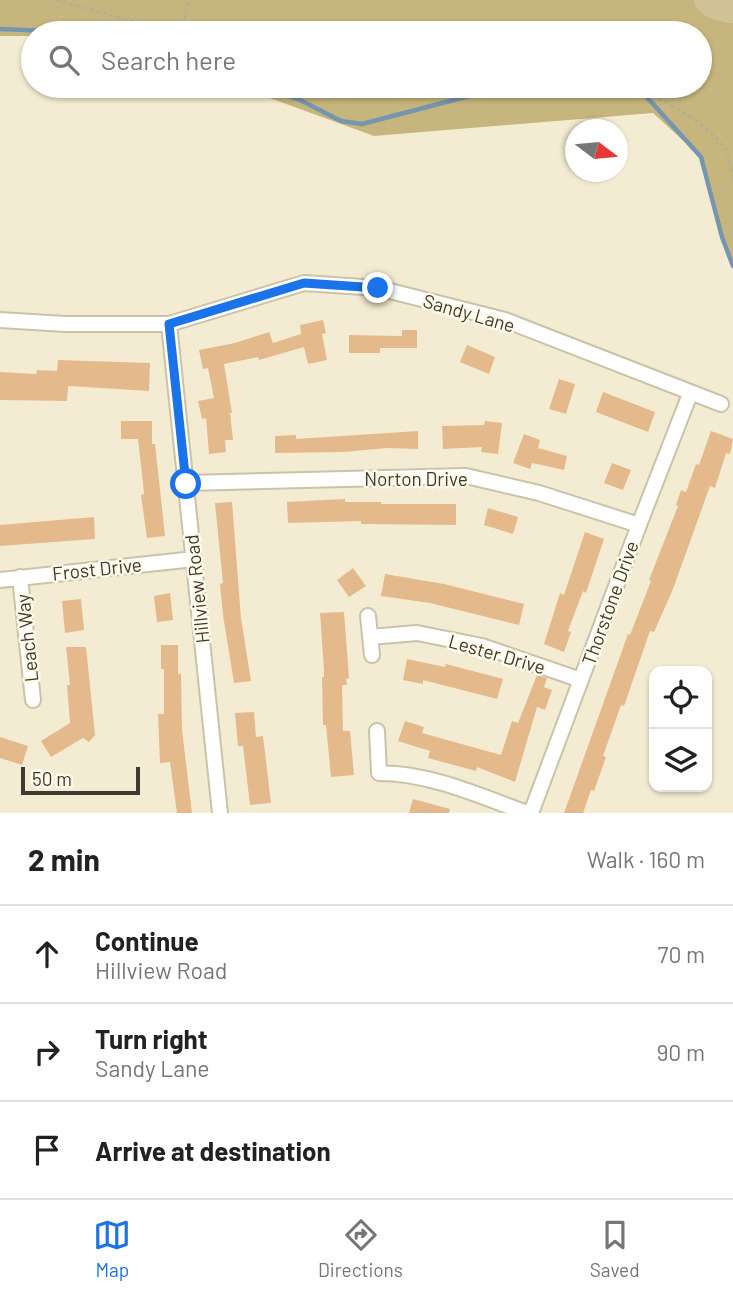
<!DOCTYPE html>
<html lang="en">
<head>
<meta charset="utf-8">
<style>
  :root { --surface:#fff; --page:#f6f6f6; --text:#222; --muted:#767676; --line:#e0e0e0; --accent:#1a73e8 }
  body { margin:0; font-family:Barlow,sans-serif; background:var(--page); color:var(--text) }
  .controls { position:absolute; right:21px; bottom:21px; display:grid; overflow:hidden; border-radius:14px; box-shadow:0 2px 5px #0004 }
  .controls button { width:63px; height:63px; display:grid; place-items:center; padding:0; border:0; border-bottom:2px solid var(--line); background:var(--surface); color:var(--text); font:35px sans-serif }
  .compass { position:absolute; left:565px; top:119px; width:63px; height:63px; border-radius:50%; background:var(--surface); box-shadow:0 2px 5px #0004; rotate:106deg }
  .scale { position:absolute; left:21px; bottom:18px; width:119px; box-sizing:border-box; padding-left:7px; border:4px solid #3d3a30; border-top:0; font-size:19px; line-height:24px; white-space:nowrap; color:#3d3a30; -webkit-text-stroke:5px #fefae9; paint-order:stroke }
  .stop { position:absolute; width:21px; height:21px; margin:-16px; border:5px solid #1a73e8; border-radius:50%; background:#fff }
  .stop.end { background:#1a73e8; border-color:#fff; box-shadow:0 2px 7px #0008 }
  .list { margin:0; padding:0; list-style:none }
  h2 { display:flex; justify-content:space-between; align-items:center; height:91px; margin:0; padding:0 28px; font-size:30px }
  h2 small { font-size:23px; font-weight:400; color:var(--muted) }
  .list li { display:grid; grid-template-columns:46px 1fr auto; gap:21px; align-items:center; box-sizing:border-box; height:98px; padding:0 28px; border-top:2px solid var(--line) }
  .list b { display:block; font-size:26px; white-space:nowrap }
  .list p { margin:0; font-size:23px; white-space:nowrap; color:var(--muted) }
  .list em { font-size:23px; font-style:normal; color:var(--muted) }
  .icon { flex:none; width:38px; height:38px; fill:none; stroke:currentColor; stroke-width:2; stroke-linecap:round; stroke-linejoin:round }
  .map { position:relative; flex:none; width:733px; height:813px; overflow:hidden }
  .search { position:absolute; background:var(--surface); box-shadow:0 2px 5px #0004; left:21px; right:21px; top:21px; height:77px; display:flex; align-items:center; gap:18px; box-sizing:border-box; padding:0 24px; border-radius:38px; color:var(--muted); font-size:26px }
  .sheet { height:385px; background:var(--surface) }
  nav { display:flex; justify-content:space-around; align-items:center; box-sizing:border-box; height:98px; border-top:2px solid var(--line); background:var(--surface); font-size:19px; color:var(--muted) }
  nav a { display:grid; justify-items:center; gap:4px }
  nav .on { color:var(--accent) }
  .map>svg:first-child { display:block }
  .green { fill:#cfc396 }
  .forest { fill:#c6b67d }
  .lines { fill:none; stroke-linecap:round; stroke-linejoin:round }
  .stream { stroke:#7695af; stroke-width:4.5 }
  .building { fill:#e4ba8c }
  .street-casing { stroke:#cac3a9; stroke-width:18 }
  .path { stroke:#b3ad99; stroke-width:2.5; stroke-dasharray:3.5 3.5; stroke-linecap:butt }
  .street { stroke:#fff; stroke-width:14 }
  .route { stroke:#1a73e8; stroke-width:9 }
  .labels { text-anchor:middle; stroke-width:5; stroke-linejoin:round; paint-order:stroke }
  .street-label { font-size:19px; fill:#3d3a30; stroke:#fefae9 }
</style>
</head>
<body>
<div class="map">
<svg width="733" height="813" viewBox="0 0 733 813">
  <rect width="100%" height="100%" fill="#f4ecd2"/>
  <path class="green" d="M694 0H733V23C716 19 700 19 694 0Z"/>
  <path class="forest" d="M0 0H694C700 19 716 19 733 23V266L722 237 701 157 653 113 374 136 237 86H700V33H33V36H0Z"/>
  <g class="lines">
    <path class="stream" d="M0 29 100 33
      M260 86 300 100 341 121 362 124 496 89 537 86 607 88 644 94 701 157 722 237 733 266"/>
  </g>
  <path class="building" d="M323 320 326 333 322 334 327 360 308 364 304 347 259 360 258 357 224 364 232 413H230L233 440H225L226 452 209 454 206 418 202 419 198 401 214 398 208 368 203 369 199 350 235 343 269 332 273 343 301 334 300 325Z
    M402 330H417V348H380V353H349V335L402 336Z
    M467 345 495 357 489 374 460 362Z
    M58 360 150 363 149 391 68 386 67 401 0 400V372L36 374 37 370 57 371Z
    M559 379 575 384 566 414 549 409Z
    M603 392 655 412 648 432 596 412Z
    M121 421H152V444H155L165 536 147 538 141 495 144 494 143 483 138 439H121Z
    M485 421 502 423 498 454 481 452 482 447 443 449 442 426 484 425Z
    M418 431V449L387 448 344 452 275 453V436L296 435V439Z
    M711 431 733 439 730 454 726 453 715 488 710 486 673 589 654 632 650 631 624 706 621 705 603 756 606 757 594 791 591 790 583 813H564L628 634 630 635 651 581 649 580 678 506 676 505 681 490 686 492 696 464 699 465Z
    M524 434 540 440 538 448 567 456 564 470 532 463 530 469 513 463Z
    M612 463 631 470 623 490 604 483Z
    M345 499V502H381V504H456V525L361 524V521L288 523 287 502Z
    M232 502 241 618 251 681 234 683 223 615 220 584 223 583 215 503Z
    M488 508 518 517 513 534 484 525Z
    M94 517 95 539 0 546V525Z
    M585 532 604 539 586 593 583 591 568 631 571 632 564 652 544 644 560 593 564 595Z
    M353 568 366 586 349 597 337 580Z
    M385 574 444 584 524 604 519 625 430 603 381 596Z
    M170 593 173 620 157 622 154 596Z
    M81 599 84 630 65 633 62 601Z
    M344 612 349 678 346 679 347 685H342L343 731H350L354 775 331 777 326 725H323L322 677H324V670L320 613Z
    M161 645H178V674H181L182 730 192 813H177L170 762 160 763 158 714H164V669H161Z
    M66 647H86L95 735 89 742 83 738 51 757 41 741 70 723 67 685H70Z
    M407 659 445 667 446 664 503 679 497 699 423 680V684L403 680Z
    M537 675 547 678 544 687 552 690 545 710 537 707 515 782 477 767 476 771 428 758 430 751 398 741 405 721 424 727 422 733 501 755 512 721 518 723Z
    M254 712 256 737 263 736 271 803 250 805 243 746H238L235 713Z
    M0 737 28 746 22 765 0 758Z
    M413 799 450 809 449 813H409Z"/>
  <g class="lines">
    <defs>
      <path id="street" d="M0 320 65 324H169L304 283 378 288 505 320 721 404
        M169 324 220 813
        M186 483 466 476 539 493 639 525
        M20 577 33 700
        M0 580 194 559
        M368 616 372 655
        M370 637 417 633 482 646 581 680
        M377 731 379 773C430 773 480 796 527 813
        M531 813 639 525 690 394"/>
    </defs>
    <use href="#street" class="street-casing"/>
    <path class="path" d="M56 0 175 33
      M181 33 189 0
      M633 86C661 98 705 122 724 147 730 154 731 169 733 178"/>
    <use href="#street" class="street"/>
  </g>
  <g class="lines">
    <path class="route" d="M186 484 169 324 304 283 378 288"/>
  </g>
  <g class="labels">
    <g class="street-label">
      <text transform="translate(469 313) rotate(16)" y="7">Sandy Lane</text>
      <text x="416" y="486">Norton Drive</text>
      <text transform="translate(97 569) rotate(-6)" y="7">Frost Drive</text>
      <text transform="translate(197 589) rotate(-96)" y="7">Hillview Road</text>
      <text transform="translate(610 603) rotate(-70)" y="7">Thorstone Drive</text>
      <text transform="translate(27 638) rotate(-96)" y="7">Leach Way</text>
      <text transform="translate(497 654) rotate(16)" y="7">Lester Drive</text>
    </g>
  </g>
</svg>
<div class="controls">
<button><svg class="icon" aria-label="locate" viewBox="0 0 24 24"><circle cx="12" cy="12" r="6"/><path d="M12 2v4M12 18v4M2 12h4M18 12h4"/></svg></button>
<button><svg class="icon" aria-label="layers" viewBox="0 0 24 24"><path d="M12 4l9 5-9 5-9-5zM3 14l9 5 9-5"/></svg></button>
</div>
<svg class="compass" viewBox="-18 -18 36 36"><path d="M0-13l5 13h-10z" fill="#e53935"/><path d="M0 13l5-13h-10z" fill="#767676"/></svg>
<div class="scale">50 m</div>
<div class="stop" style="left:186px;top:484px"></div>
<div class="stop end" style="left:378px;top:288px"></div>
<div class="search"><svg class="icon" aria-label="search" viewBox="0 0 24 24"><circle cx="10" cy="10" r="6"/><path d="M15 15l6 6"/></svg>Search here</div>
</div>
<section class="sheet">
<h2>2 min<small>Walk · 160 m</small></h2>
<ul class="list">
<li><svg class="icon" aria-label="ahead" viewBox="0 0 24 24"><path d="M12 20V5M6 11l6-6 6 6"/></svg><div><b>Continue</b><p>Hillview Road</p></div><em>70 m</em></li>
<li><svg class="icon" aria-label="right" viewBox="0 0 24 24"><path d="M7 20v-9h11M14 6l5 5-5 5"/></svg><div><b>Turn right</b><p>Sandy Lane</p></div><em>90 m</em></li>
<li><svg class="icon" aria-label="arrive" viewBox="0 0 24 24"><path d="M6 21V4h12l-3 4 3 4H6"/></svg><div><b>Arrive at destination</b></div></li>
</ul>
</section>
<nav>
<a class="on"><svg class="icon" aria-label="map" viewBox="0 0 24 24"><path d="M3 6l6-2 6 2 6-2v14l-6 2-6-2-6 2zM9 4v14M15 6v14"/></svg>Map</a>
<a><svg class="icon" aria-label="directions" viewBox="0 0 24 24"><path d="M12 3l9 9-9 9-9-9zM9 14v-3h6M13 9l2 2-2 2"/></svg>Directions</a>
<a><svg class="icon" aria-label="saved" viewBox="0 0 24 24"><path d="M7 4h10v16l-5-4-5 4z"/></svg>Saved</a>
</nav>
</body>
</html>
